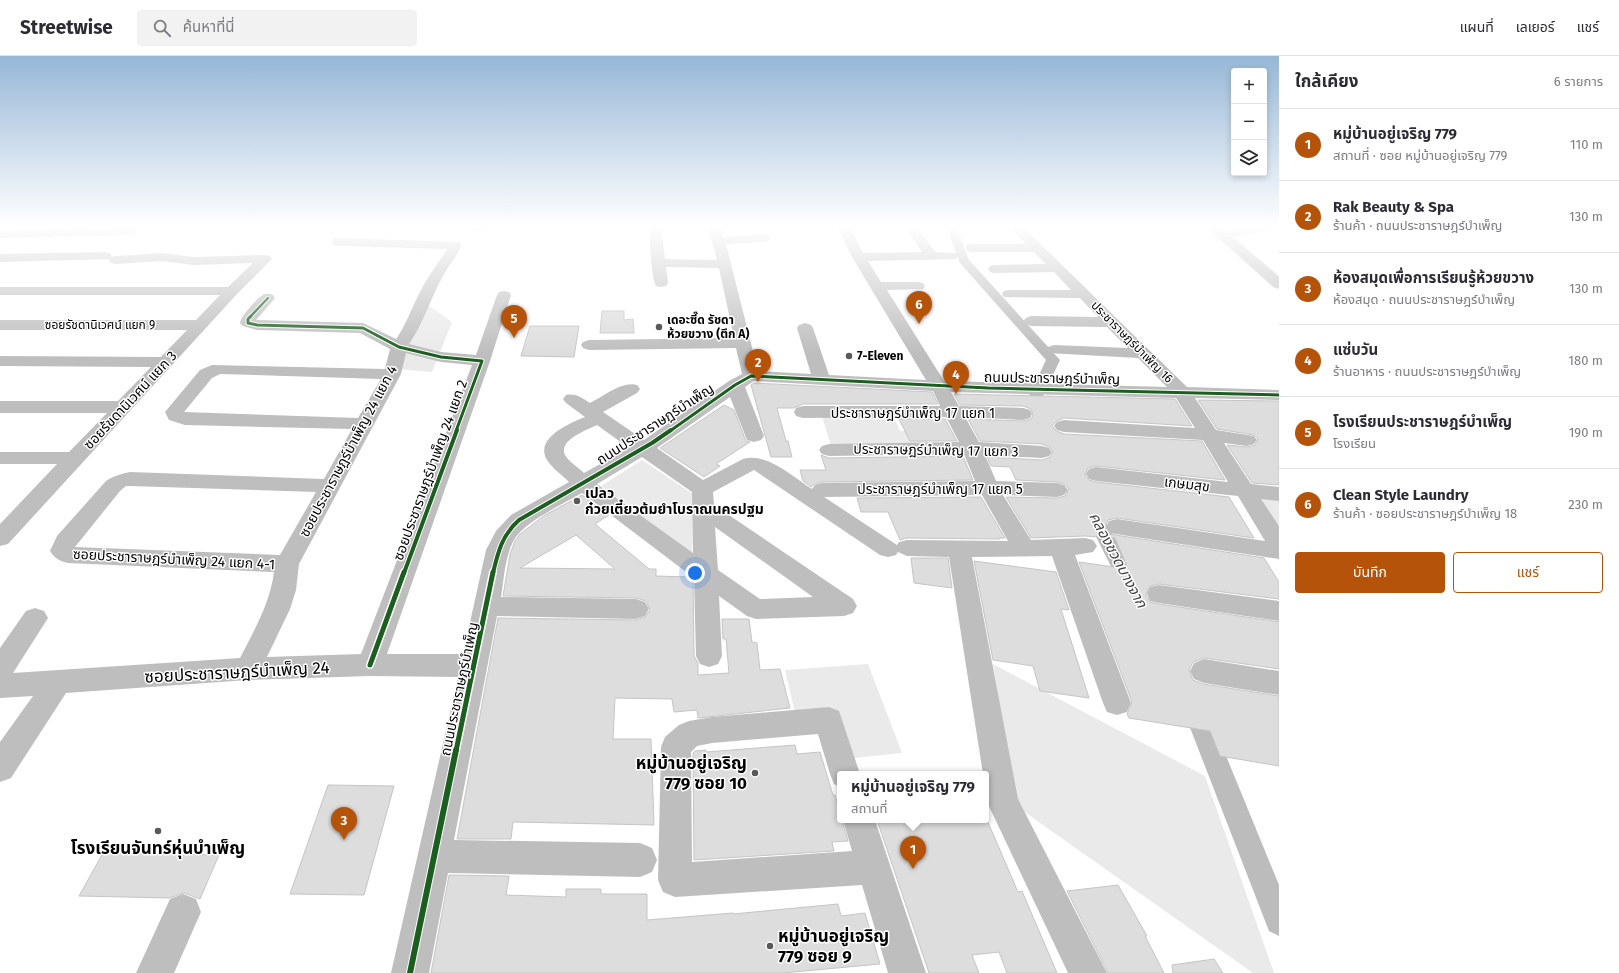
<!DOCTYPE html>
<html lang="th">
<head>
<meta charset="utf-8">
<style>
  :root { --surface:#fff; --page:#f2f2f3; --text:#2b2b33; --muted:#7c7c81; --line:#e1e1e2; --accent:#b45309 }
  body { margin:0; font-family:"Fira Sans","Noto Sans Thai",sans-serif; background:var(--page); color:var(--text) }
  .controls { position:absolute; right:12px; top:12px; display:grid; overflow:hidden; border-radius:4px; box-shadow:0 2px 6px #0003 }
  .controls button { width:36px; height:36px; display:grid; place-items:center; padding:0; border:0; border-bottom:1px solid var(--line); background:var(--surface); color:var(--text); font:20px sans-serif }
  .you { position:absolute; left:695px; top:517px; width:14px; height:14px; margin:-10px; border:3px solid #fff; border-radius:50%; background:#1a73e8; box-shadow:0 0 0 6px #1a73e833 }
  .badge { display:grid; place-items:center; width:26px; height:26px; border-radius:50%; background:var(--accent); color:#fff; font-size:13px; font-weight:700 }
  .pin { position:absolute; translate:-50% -33px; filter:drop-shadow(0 1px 2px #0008) }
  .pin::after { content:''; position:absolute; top:21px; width:14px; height:12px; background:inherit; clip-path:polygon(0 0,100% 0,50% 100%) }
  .popup { position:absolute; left:837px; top:715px; width:152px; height:52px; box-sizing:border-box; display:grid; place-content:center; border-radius:4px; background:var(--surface); filter:drop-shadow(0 1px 3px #0005); font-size:13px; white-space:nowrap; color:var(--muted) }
  .popup b { font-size:15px; color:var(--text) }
  .popup::after { content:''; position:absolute; left:50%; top:100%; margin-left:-8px; border:8px solid transparent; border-top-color:var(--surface) }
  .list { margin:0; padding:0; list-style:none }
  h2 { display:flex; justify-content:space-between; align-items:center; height:52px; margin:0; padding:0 16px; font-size:17px }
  h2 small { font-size:13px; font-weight:400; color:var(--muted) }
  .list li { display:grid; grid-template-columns:26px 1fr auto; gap:12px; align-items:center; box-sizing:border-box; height:72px; padding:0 16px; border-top:1px solid var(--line) }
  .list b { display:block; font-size:15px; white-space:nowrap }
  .list p { margin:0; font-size:13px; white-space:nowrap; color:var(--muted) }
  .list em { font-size:13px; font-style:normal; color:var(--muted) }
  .actions { display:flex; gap:8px; padding:12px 16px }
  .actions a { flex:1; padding:9px 0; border:1px solid var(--accent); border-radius:4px; text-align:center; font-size:14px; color:var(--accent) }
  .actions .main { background:var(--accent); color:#fff }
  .icon { flex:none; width:22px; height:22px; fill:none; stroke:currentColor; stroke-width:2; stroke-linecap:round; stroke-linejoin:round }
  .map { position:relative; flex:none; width:1279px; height:917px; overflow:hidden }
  header { display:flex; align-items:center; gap:24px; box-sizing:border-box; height:56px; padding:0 20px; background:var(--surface); border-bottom:1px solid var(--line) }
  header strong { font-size:19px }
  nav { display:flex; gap:22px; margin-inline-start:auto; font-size:14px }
  .search { width:280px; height:36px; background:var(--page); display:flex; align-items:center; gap:10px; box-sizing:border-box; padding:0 14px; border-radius:4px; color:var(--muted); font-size:15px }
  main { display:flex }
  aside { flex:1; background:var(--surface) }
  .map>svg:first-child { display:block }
  .green { fill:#eaeaea }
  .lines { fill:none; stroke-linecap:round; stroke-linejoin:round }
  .canal { fill:#bcbcbc; fill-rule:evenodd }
  .building { fill:#ddd; stroke:#c5c5c5; fill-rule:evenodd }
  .major-casing { stroke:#dbdbdb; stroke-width:2 }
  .minor { fill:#bebebe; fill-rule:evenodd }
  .major { fill:#bdbdbd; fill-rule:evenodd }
  .cycleway-far4-casing { stroke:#fff; stroke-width:4 }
  .cycleway-far3-casing { stroke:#fff; stroke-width:5 }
  .cycleway-far2-casing { stroke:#fff; stroke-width:6 }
  .cycleway-far1-casing { stroke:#fff; stroke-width:8 }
  .cycleway-casing { stroke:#fff; stroke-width:8 }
  .cycleway-far4 { stroke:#1b5e20; stroke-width:2.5 }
  .cycleway-far3 { stroke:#1b5e20; stroke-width:3 }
  .cycleway-far2 { stroke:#1b5e20; stroke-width:4 }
  .cycleway-far1 { stroke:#1b5e20; stroke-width:5 }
  .cycleway { stroke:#1b5e20; stroke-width:6 }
  .poi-dot { fill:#595959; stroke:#fff; stroke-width:1.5 }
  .labels { text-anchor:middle; stroke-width:3; stroke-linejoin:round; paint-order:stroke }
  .far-poi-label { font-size:12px; font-weight:bold; fill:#000; stroke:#fff; text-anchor:start }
  .far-street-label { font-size:12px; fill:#000; stroke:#fff }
  .street-label { font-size:14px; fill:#000; stroke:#fff }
  .poi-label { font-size:14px; font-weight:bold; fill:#000; stroke:#fff; text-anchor:start }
  .water-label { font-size:15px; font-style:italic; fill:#414141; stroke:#fff }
  .near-street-label { font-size:17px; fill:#000; stroke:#fff }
  .near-poi-label { font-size:17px; font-weight:bold; fill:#000; stroke:#fff; text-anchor:end }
</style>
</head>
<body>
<header>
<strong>Streetwise</strong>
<div class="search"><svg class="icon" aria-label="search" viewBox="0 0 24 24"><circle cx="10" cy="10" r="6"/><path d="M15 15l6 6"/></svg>ค้นหาที่นี่</div>
<nav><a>แผนที่</a><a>เลเยอร์</a><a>แชร์</a></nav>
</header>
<main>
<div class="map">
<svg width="1279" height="917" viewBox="0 0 1279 917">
  <rect width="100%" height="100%" fill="#fff"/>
  <path class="green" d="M481 170H556V173L479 174Z
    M425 247 452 266 432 316 396 313Z
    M893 359 900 375H923L930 390H831L822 360Z
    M642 404 693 438 692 497 601 430Z
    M1251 440 1279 443V480Z
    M868 608 902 697 854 702 795 657 785 614Z
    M993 608 1205 720 1274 917H1253L1016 750Z"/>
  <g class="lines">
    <path class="canal" d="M946 170H956L969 204 1060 304 1041 344 1051 362 1048 365 1043 367 1038 365 1027 344 1046 304 960 207Z
      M1095 455 1101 457 1143 534 1140 539 1133 542 1126 539 1123 534 1086 461 1089 457Z
      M1194 641 1202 644 1206 651 1279 829V880L1269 875 1182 651 1186 644Z"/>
  </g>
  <path class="building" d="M602 255H624V264L633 263 634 277H600Z
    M530 270H579L574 301 521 300Z
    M754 327 932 336 938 348H803L794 352H777L786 385H788L792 401H771L751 329Z
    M954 338 1175 343 1192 370 1064 362 1057 365 1052 370 1057 375 1064 378 1202 385 1225 424 1096 410 1088 412 1085 419 1089 424 1096 426 1229 441 1254 482 1117 462 1108 464 1105 472 1109 478 1264 502 1279 526V543L1159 528 1150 530 1146 539 1150 546 1159 548 1279 566V613L1204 602 1193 606 1189 614 1193 624 1203 628 1279 640V710L1220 700 1210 675 1129 662 1127 658 1132 646 1079 506 1128 513 1115 482 1085 480 1031 482 1006 441 1057 442 1065 440 1069 433 1064 428 1057 426 1016 424 1010 411 991 410 987 401 1042 404 1050 401 1053 395 1049 391 1042 388 980 385 968 363 1023 365 1031 363 1033 359 1031 353 1023 350 960 349Z
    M1198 344 1279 345V429L1252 427 1227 389 1247 391 1255 389 1258 383 1254 379 1217 373Z
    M724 349 734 354 746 385 750 386 716 408 720 410 704 421 660 392Z
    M899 363H945L957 385H910Z
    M821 399 829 402 963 400 973 424 822 426 815 428 811 431 803 425 800 414H826Z
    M582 439 609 459 595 468 649 513H656V520L690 521 693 523 694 600 698 607V619L729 617 726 583H723L722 563H749L752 586 757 587 760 614 780 613 790 652 698 662 697 654 674 656 672 643 615 642 613 683H651L654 769 513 766 511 783H457L498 562 636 564 645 561 650 554 646 545 636 542 503 540 510 498 515 485 520 478 545 459ZM576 479 615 513 520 512Z
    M981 441 1005 482H1000V483L907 482 900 484 888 456H861L857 442Z
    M911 502H948L952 532 914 527Z
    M974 505 1056 516 1069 554 1061 553 1089 642 1040 635 1033 610 993 604Z
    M795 689 797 698 820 696 833 739H835L840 757V764H842L848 785 832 786 834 795 694 804 693 697 695 695 706 694V696Z
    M328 729 394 730 364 839 290 838Z
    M877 764H987L1018 836 1022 835 1057 917H1007L999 896 972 899 979 917H929Z
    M103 797 219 799 200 843 184 837 169 842 79 840Z
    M449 819 509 820 506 839 566 841V833H601V838H647V864L733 857V858L838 848 841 860 865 857 880 908 783 917H431Z
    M1118 829 1147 880H1145L1164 917H1108L1067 835Z
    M1214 903 1223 917H1173L1172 909Z"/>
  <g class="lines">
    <defs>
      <path id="major" d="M1206 170H1219L1279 221V232L1274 231Z"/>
    </defs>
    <use href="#major" class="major-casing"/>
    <path class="minor" d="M471 170H483L480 175H472L470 172Z
      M649 170H661L665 203 717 204 708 170H720L723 181 764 178 768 179 770 182 768 185 764 186 726 188 758 315 811 318 797 272 799 269 805 267 811 269 813 272 829 319 926 324 852 201 837 170H849L863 197 922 196 907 174 909 171H917L935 196 956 197 958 200 956 203 868 205 881 226H918L923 227 925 230 923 233 887 234 944 325 1167 331 1138 302 1048 297 1046 294 1048 291 1054 289 1128 292 1107 271 1031 270 1026 268 1023 265 1026 262 1031 260 1098 261 1080 242 1004 241 1002 238 1004 235 1009 234H1071L1054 216 995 217 990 216 988 213 990 210 995 209 1046 208 1034 196H972L967 195 966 192 967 189 972 188H1026L1009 170H1022L1187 331 1279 334V344L1195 342 1216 374 1254 380 1257 384 1254 388 1247 390 1224 387 1251 428 1279 431V445L1261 443 1279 470V503L1109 477 1106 471 1109 465 1117 463 1265 485 1238 440 1096 425 1089 423 1086 418 1089 413 1096 411 1228 426 1203 384 1064 376 1057 374 1054 370 1057 366 1064 364 1195 372 1176 342 951 336 959 350 1023 352 1030 354 1032 358 1030 362 1023 364 965 361 979 386 1042 390 1049 392 1052 396 1049 400 1042 402 985 399 996 425 1057 427 1064 429 1068 434 1064 439 1057 441 1003 439 1031 484 1085 482 1093 484 1097 490 1093 496 1075 499 1131 647 1127 656 1117 659 1107 656 1103 647 1052 500 972 501 1018 743 1107 917H1068L987 746 986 718H983L949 501 907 500 898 496 896 499 888 501 880 499 754 414 713 436 714 449 853 543 857 550 853 557 844 560 756 563 747 560 719 540 722 600 718 608 709 611 700 608 696 600 694 522 582 437C563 448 524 466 514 484 505 500 504 523 501 541L636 543 645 546 649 553 645 560 636 563 497 560 454 784 640 787 652 792 657 804 652 816 640 821 448 817 429 917H391L458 621 370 620 248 624 66 637 11 722 0 726V686L33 640 0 642V592L26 555 35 552 44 555 48 562 13 617 240 602C254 574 270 548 274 516L68 507C60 505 55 503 50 495L57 480 106 425C113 420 121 418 130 416L324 423 352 373 185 369 169 364 165 356 200 314 212 309 385 313 390 293 360 277 257 274 243 270 240 267C240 261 257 242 263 239 266 237 270 238 273 239L275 242 256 264 363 267 396 283C406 269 411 253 419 238 427 222 437 208 448 193L338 190 333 189 332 186 333 183 338 182 460 186 461 189C459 198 452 205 447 213 432 237 425 265 409 288L441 296 476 299 497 239 499 236 504 235 509 236 511 239 490 305 387 598H463L486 494 496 475 511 459 569 426C562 419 552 412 547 404 534 382 570 367 585 361L566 347 563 343 566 339C576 337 582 342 590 347 604 340 622 325 637 329L640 333 637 337 603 356 644 384 729 325 742 318 736 292 589 294 583 292 581 289 583 286 589 284 734 282 719 212 666 211 668 227 666 230 661 231 656 230C651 222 650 182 649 170ZM406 297 441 306 472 309 361 598 267 601 290 553 296 534 299 508 401 318ZM220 318 381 323 358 362 184 356 212 322ZM754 325 933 335 940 350H803L796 352 794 356 796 360 803 362 946 361 959 386 829 388 822 390 819 394 822 398 829 400 964 398 975 425 822 427 815 429 812 433C793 421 767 396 743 403L703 424 657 392 730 341 747 384 754 386 761 384 764 380 745 331ZM597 369 629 392 584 417C579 412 569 406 565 399 558 384 587 374 597 369ZM642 401 692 436 693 497 597 428ZM126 430H130L316 436 280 499 75 491 120 435ZM982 439 1008 485 907 484 899 486 897 489 824 441ZM715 471 813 541 760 543 718 514Z
      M1253 170H1276L1274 173 1270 174 1223 183 1219 182 1217 179 1219 176Z
      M131 172 135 173 137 176 135 179 0 182V174Z
      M105 196 110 197 112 200 110 203 0 206V198Z
      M162 197 193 201 265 199 270 200 272 203 237 238 8 488 0 490V468L57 408H0V396H69L107 357H0V345H118L151 311 0 310V300L161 301 187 274H0V264H196L220 239H0V231H228L253 207 193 209 162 205 116 208 111 207 109 204 111 201 116 200Z
      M1159 529 1279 545V565L1159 547 1150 545 1147 538 1150 531Z
      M1204 603 1279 615V639L1204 627 1194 623 1190 615 1194 607Z
      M829 651 839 655 860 718H840V731L834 728 830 718 818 678 712 687 697 690 691 696 692 806 852 795 843 764H875L926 917H888L862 829 675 841 663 836 658 824 661 691 665 681 679 669 689 665 712 661Z
      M183 838 196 843 201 856 174 917H136L170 843Z"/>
    <use href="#major" class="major"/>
    <defs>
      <path id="cycleway-far4" d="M250 261 268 242"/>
      <path id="cycleway-far3" d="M251 260 248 263V267L257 269 363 272 399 291 441 301 482 305 456 375
        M670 375 735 329 751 320 988 332 1279 339"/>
      <path id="cycleway-far2" d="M404 517 457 374
        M493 517C498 496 502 479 519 464L652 387 671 374"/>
      <path id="cycleway-far1" d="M370 609 404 516
        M456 695 493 516"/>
      <path id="cycleway" d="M410 917 456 694"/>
    </defs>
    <use href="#cycleway-far4" class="cycleway-far4-casing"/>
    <use href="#cycleway-far3" class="cycleway-far3-casing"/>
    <use href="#cycleway-far2" class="cycleway-far2-casing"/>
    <use href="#cycleway-far1" class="cycleway-far1-casing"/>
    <use href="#cycleway" class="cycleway-casing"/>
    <use href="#cycleway-far4" class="cycleway-far4"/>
    <use href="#cycleway-far3" class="cycleway-far3"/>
    <use href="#cycleway-far2" class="cycleway-far2"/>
    <use href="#cycleway-far1" class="cycleway-far1"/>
    <use href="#cycleway" class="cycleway"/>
  </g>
  <linearGradient id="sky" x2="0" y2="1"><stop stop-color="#96b7d6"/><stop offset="0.57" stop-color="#fff"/><stop offset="1" stop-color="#fff" stop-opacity="0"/></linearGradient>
  <rect width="1279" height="298" fill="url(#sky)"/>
  <g class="poi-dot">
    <circle cx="659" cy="271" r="4"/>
    <circle cx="849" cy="300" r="4"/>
    <circle cx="577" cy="445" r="4"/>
    <circle cx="755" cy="717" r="4"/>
    <circle cx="158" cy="775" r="4"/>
    <circle cx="770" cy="890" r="4"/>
  </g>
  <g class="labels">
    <g class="far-poi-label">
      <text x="667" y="268">เดอะซี๊ด รัชดา<tspan x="667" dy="14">ห้วยขวาง (ตึก A)</tspan></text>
      <text x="857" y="304">7-Eleven</text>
    </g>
    <g class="far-street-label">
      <text x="100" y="273">ซอยรัชดานิเวศน์ แยก 9</text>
      <text transform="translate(1132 286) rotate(45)" y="4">ประชาราษฎร์บำเพ็ญ 16</text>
    </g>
    <g class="street-label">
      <text transform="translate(1052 322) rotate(1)" y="5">ถนนประชาราษฎร์บำเพ็ญ</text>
      <text transform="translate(130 344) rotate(-47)" y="5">ซอยร้ขดานิเวศน์ แยก 3</text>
      <text x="913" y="362">ประชาราษฎร์บำเพ็ญ 17 แยก 1</text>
      <text transform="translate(655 368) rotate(-33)" y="5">ถนนประชาราษฎร์บำเพ็ญ</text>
      <text transform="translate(936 394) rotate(1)" y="5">ประชาราษฎร์บำเพ็ญ 17 แยก 3</text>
      <text transform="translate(348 395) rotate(-62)" y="5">ซอยประชาราษฎร์บำเพ็ญ 24 แยก 4</text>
      <text transform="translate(430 414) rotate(-70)" y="5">ซอยประชาราษฎร์บำเพ็ญ 24 แยก 2</text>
      <text transform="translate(1187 428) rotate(7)" y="5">เกษมสุข</text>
      <text x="940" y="438">ประชาราษฎร์บำเพ็ญ 17 แยก 5</text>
      <text transform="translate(174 503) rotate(3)" y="5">ซอยประชาราษฎร์บำเพ็ญ 24 แยก 4-1</text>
      <text transform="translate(459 633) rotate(-78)" y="5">ถนนประชาราษฎร์บำเพ็ญ</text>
    </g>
    <g class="poi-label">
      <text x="585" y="442">เปลว<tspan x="585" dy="16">ก๋วยเตี๋ยวต้มยำโบราณนครปฐม</tspan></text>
    </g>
    <g class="water-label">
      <text transform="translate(1118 504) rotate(62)" y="5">คลองชวดบางจาก</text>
    </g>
    <g class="near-street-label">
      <text transform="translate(237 616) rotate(-3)" y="6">ซอยประชาราษฎร์บำเพ็ญ 24</text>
    </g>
    <g class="near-poi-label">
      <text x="747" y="713">หมู่บ้านอยู่เจริญ<tspan x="747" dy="20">779 ซอย 10</tspan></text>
      <text x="158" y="798" text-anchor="middle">โรงเรียนจันทร์หุ่นบำเพ็ญ</text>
      <text x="778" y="886" text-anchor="start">หมู่บ้านอยู่เจริญ<tspan x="778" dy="20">779 ซอย 9</tspan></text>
    </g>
  </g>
</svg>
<div class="controls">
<button>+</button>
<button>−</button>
<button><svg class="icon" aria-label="layers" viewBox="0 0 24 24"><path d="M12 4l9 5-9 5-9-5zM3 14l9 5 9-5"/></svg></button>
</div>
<div class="you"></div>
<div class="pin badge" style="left:913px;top:813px">1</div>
<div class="popup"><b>หมู่บ้านอยู่เจริญ 779</b>สถานที่</div>
<div class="pin badge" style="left:758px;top:326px">2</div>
<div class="pin badge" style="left:344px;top:784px">3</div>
<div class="pin badge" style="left:956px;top:338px">4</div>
<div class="pin badge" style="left:514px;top:282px">5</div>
<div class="pin badge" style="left:919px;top:268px">6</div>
</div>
<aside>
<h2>ใกล้เคียง<small>6 รายการ</small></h2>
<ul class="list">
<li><span class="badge">1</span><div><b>หมู่บ้านอยู่เจริญ 779</b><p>สถานที่ · ซอย หมู่บ้านอยู่เจริญ 779</p></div><em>110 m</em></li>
<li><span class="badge">2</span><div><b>Rak Beauty &amp; Spa</b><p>ร้านค้า · ถนนประชาราษฎร์บำเพ็ญ</p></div><em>130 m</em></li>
<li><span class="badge">3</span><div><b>ห้องสมุดเพื่อการเรียนรู้ห้วยขวาง</b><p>ห้องสมุด · ถนนประชาราษฎร์บำเพ็ญ</p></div><em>130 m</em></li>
<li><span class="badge">4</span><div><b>แซ่บวัน</b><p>ร้านอาหาร · ถนนประชาราษฎร์บำเพ็ญ</p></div><em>180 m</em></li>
<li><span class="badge">5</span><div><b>โรงเรียนประชาราษฎร์บำเพ็ญ</b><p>โรงเรียน</p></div><em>190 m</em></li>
<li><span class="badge">6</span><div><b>Clean Style Laundry</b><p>ร้านค้า · ซอยประชาราษฎร์บำเพ็ญ 18</p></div><em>230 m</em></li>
</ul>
<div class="actions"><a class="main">บันทึก</a><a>แชร์</a></div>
</aside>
</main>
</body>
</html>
